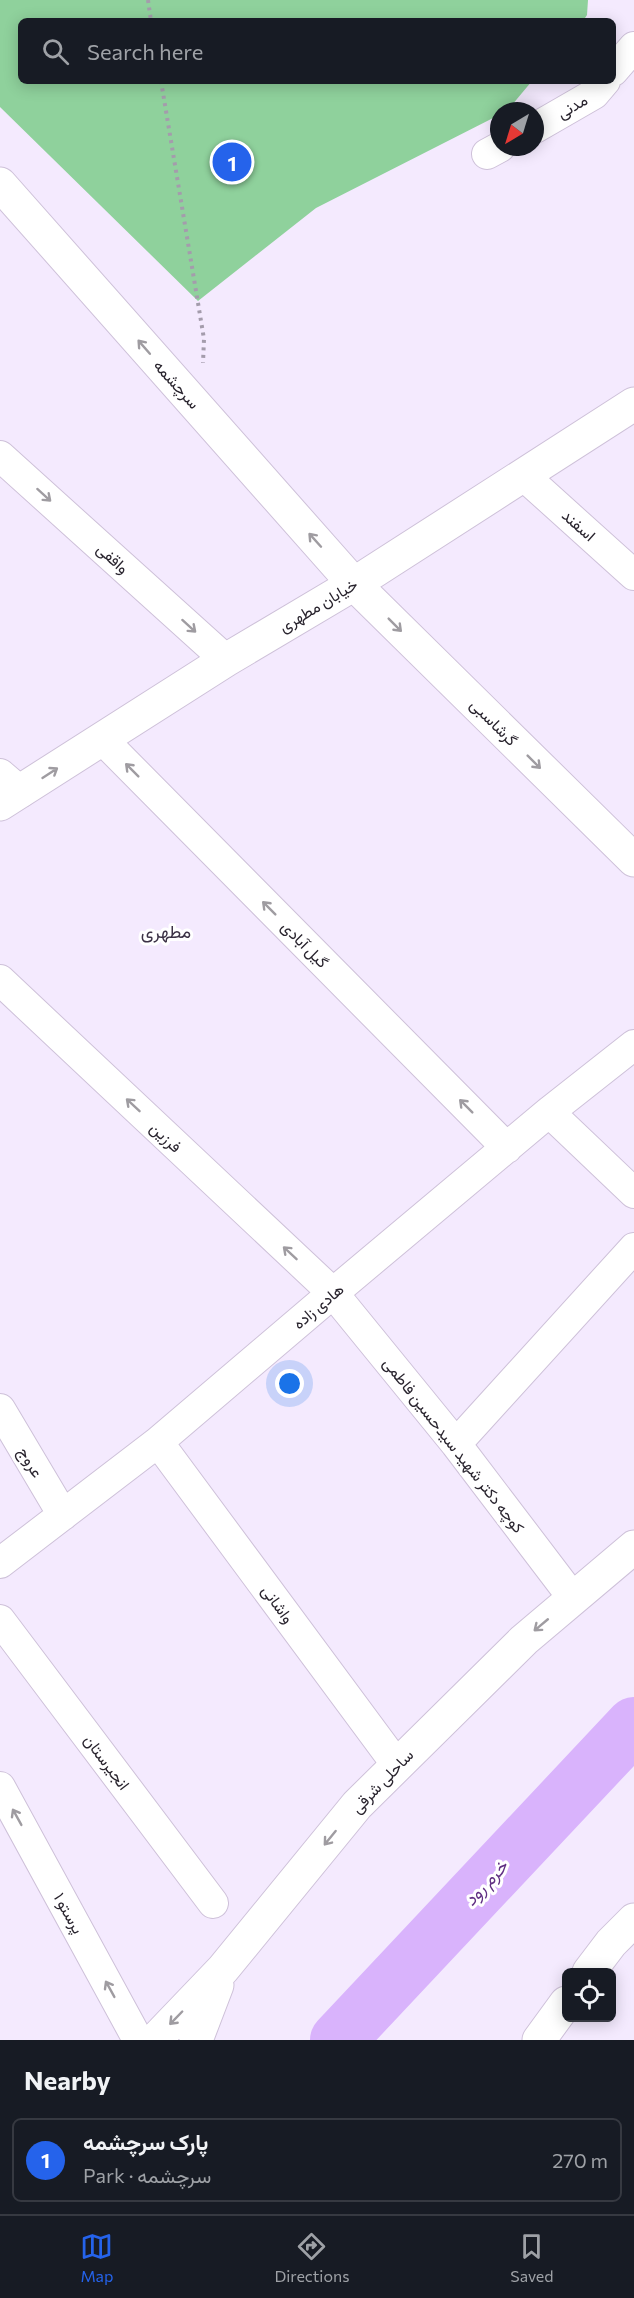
<!DOCTYPE html>
<html lang="en">
<head>
<meta charset="utf-8">
<style>
  :root { --surface:#171b24; --page:#242831; --text:#f1f3f6; --muted:#9ea1a6; --line:#363941; --accent:#2563eb }
  body { margin:0; font-family:Commissioner,Vazirmatn,sans-serif; background:var(--page); color:var(--text) }
  .controls { position:absolute; right:18px; bottom:18px; display:grid; overflow:hidden; border-radius:9px; box-shadow:0 3px 15px #0003 }
  .controls button { width:54px; height:54px; display:grid; place-items:center; padding:0; border:0; border-bottom:2px solid var(--line); background:var(--surface); color:var(--text); font:30px sans-serif }
  .compass { position:absolute; left:490px; top:102px; width:54px; height:54px; border-radius:50%; background:var(--surface); box-shadow:0 3px 15px #0003; rotate:218deg }
  .you { position:absolute; left:290px; top:1384px; width:21px; height:21px; margin:-15px; border:4px solid #fff; border-radius:50%; background:#1a73e8; box-shadow:0 0 0 9px #1a73e833 }
  .badge { display:grid; place-items:center; width:39px; height:39px; border-radius:50%; background:var(--accent); color:#fff; font-size:20px; font-weight:700 }
  .pin { position:absolute; translate:-50% -50%; border:3px solid #fff; box-shadow:0 2px 6px #0006 }
  .list { margin:0; padding:0; list-style:none }
  h2 { display:flex; justify-content:space-between; align-items:center; height:78px; margin:0; padding:0 24px; font-size:26px }
  h2 small { font-size:20px; font-weight:400; color:var(--muted) }
  .list li { display:grid; grid-template-columns:39px 1fr auto; gap:18px; align-items:center; box-sizing:border-box; height:84px; margin:0 12px 12px; padding:0 12px; border:2px solid var(--line); border-radius:9px }
  .list b { display:block; font-size:22px; white-space:nowrap }
  .list p { margin:0; font-size:20px; white-space:nowrap; color:var(--muted) }
  .list em { font-size:20px; font-style:normal; color:var(--muted) }
  .icon { flex:none; width:33px; height:33px; fill:none; stroke:currentColor; stroke-width:2; stroke-linecap:round; stroke-linejoin:round }
  .map { position:relative; flex:none; width:634px; height:2040px; overflow:hidden }
  .search { position:absolute; background:var(--surface); box-shadow:0 3px 15px #0003; left:18px; right:18px; top:18px; height:66px; display:flex; align-items:center; gap:15px; box-sizing:border-box; padding:0 21px; border-radius:9px; color:var(--muted); font-size:22px }
  .sheet { height:174px; background:var(--surface) }
  nav { display:flex; justify-content:space-around; align-items:center; box-sizing:border-box; height:84px; border-top:2px solid var(--line); background:var(--surface); font-size:16px; color:var(--muted) }
  nav a { display:grid; justify-items:center; gap:3px }
  nav .on { color:var(--accent) }
  .map>svg:first-child { display:block }
  .green { fill:#8fd19c }
  .lines { fill:none; stroke-linecap:round; stroke-linejoin:round }
  .river { stroke:#d9b3fc; stroke-width:56 }
  .street-casing { stroke:#cec1d9; stroke-width:32 }
  .secondary-casing { stroke:#cec1d9; stroke-width:35 }
  .path { stroke:#a49cac; stroke-width:4; stroke-dasharray:3 4.5; stroke-linecap:butt }
  .street { stroke:#fff; stroke-width:30 }
  .secondary { stroke:#fff; stroke-width:33 }
  .oneway { stroke:#9f9ca1 }
  .labels { text-anchor:middle; stroke-width:6; stroke-linejoin:round; paint-order:stroke }
  .street-label { font-size:16px; fill:#29242e; stroke:#fff }
  .neighbourhood-label { font-size:18px; fill:#3b3145; stroke:#fff }
  .water-label { font-size:18px; font-style:italic; fill:#602f83; stroke:#fff }
</style>
</head>
<body>
<div class="map">
<svg width="634" height="2040" viewBox="0 0 634 2040">
  <rect width="100%" height="100%" fill="#f4eafe"/>
  <path class="green" d="M0 0H588L587 15 583 21H21V81H532L507 111H499V115L316 208 198 301 0 107Z"/>
  <g class="lines">
    <path class="river" d="M338 2040 634 1725"/>
    <defs>
      <path id="street" d="M613 71 634 47
        M535 128 594 94 605 81
        M487 154 500 147
        M0 456 226 660
        M523 475 634 575
        M102 739 507 1148
        M0 774 21 792
        M0 980 333 1293 456 1444 573 1598
        M549 1112 634 1193
        M0 1409 63 1515
        M158 1442 397 1765
        M456 1444 634 1248
        M0 1563 158 1442 333 1293 549 1112 634 1045
        M0 1620 213 1903
        M0 1787 138 2040"/>
      <path id="secondary" d="M0 184 354 584 634 860
        M0 804 226 660 354 584 634 404
        M589 1972 611 1943 634 1920
        M155 2040 223 1969 357 1805 524 1640 634 1547
        M196 2040 217 1985
        M539 2040 566 2003"/>
    </defs>
    <use href="#street" class="street-casing"/>
    <use href="#secondary" class="secondary-casing"/>
    <path class="path" d="M148 0 151 21
      M161 81 204 339 203 363"/>
    <use href="#street" class="street"/>
    <use href="#secondary" class="secondary"/>
  </g>
  <defs><path id="oneway-shaft" d="M-6 0H5M1.5-3L5.5 0L1.5 3" fill="none" stroke-width="1.6" stroke-linecap="round" stroke-linejoin="round" transform="scale(1.5)"/></defs>
  <g class="oneway">
    <use href="#oneway-shaft" transform="translate(144 347) rotate(-131)"/>
    <use href="#oneway-shaft" transform="translate(44 495) rotate(42)"/>
    <use href="#oneway-shaft" transform="translate(315 540) rotate(-132)"/>
    <use href="#oneway-shaft" transform="translate(395 625) rotate(45)"/>
    <use href="#oneway-shaft" transform="translate(189 626) rotate(42)"/>
    <use href="#oneway-shaft" transform="translate(534 762) rotate(45)"/>
    <use href="#oneway-shaft" transform="translate(132 770) rotate(-135)"/>
    <use href="#oneway-shaft" transform="translate(50 773) rotate(-33)"/>
    <use href="#oneway-shaft" transform="translate(269 908) rotate(-135)"/>
    <use href="#oneway-shaft" transform="translate(133 1105) rotate(-137)"/>
    <use href="#oneway-shaft" transform="translate(466 1106) rotate(-135)"/>
    <use href="#oneway-shaft" transform="translate(290 1253) rotate(-137)"/>
    <use href="#oneway-shaft" transform="translate(541 1625) rotate(140)"/>
    <use href="#oneway-shaft" transform="translate(17 1817) rotate(-119)"/>
    <use href="#oneway-shaft" transform="translate(330 1838) rotate(129)"/>
    <use href="#oneway-shaft" transform="translate(110 1989) rotate(-119)"/>
    <use href="#oneway-shaft" transform="translate(176 2018) rotate(134)"/>
  </g>
  <g class="labels">
    <g class="street-label">
      <text transform="translate(572 106) rotate(-30)" y="6">مدنی</text>
      <text transform="translate(177 384) rotate(48)" y="6">سرچشمه</text>
      <text transform="translate(579 525) rotate(42)" y="6">اسفند</text>
      <text transform="translate(113 558) rotate(42)" y="6">واقفی</text>
      <text transform="translate(318 605) rotate(-31)" y="6">خیابان مطهری</text>
      <text transform="translate(494 722) rotate(45)" y="6">گرشاسبی</text>
      <text transform="translate(305 944) rotate(45)" y="6">گیل آبادی</text>
      <text transform="translate(166 1137) rotate(43)" y="6">فرزین</text>
      <text transform="translate(318 1306) rotate(-40)" y="6">هادی زاده</text>
      <text transform="translate(454 1445) rotate(52)" y="6">کوچه دکتر شهید سیدحسین فاطمی</text>
      <text transform="translate(31 1462) rotate(59)" y="6">عروج</text>
      <text transform="translate(278 1604) rotate(54)" y="6">واشانی</text>
      <text transform="translate(107 1762) rotate(53)" y="6">انجیرستان</text>
      <text transform="translate(382 1781) rotate(-46)" y="6">ساحلی شرقی</text>
      <text transform="translate(69 1913) rotate(61)" y="6">پرستو ۱</text>
    </g>
    <g class="neighbourhood-label">
      <text x="166" y="938">مطهری</text>
    </g>
    <g class="water-label">
      <text transform="translate(486 1883) rotate(-47)" y="6">خرم رود</text>
    </g>
  </g>
</svg>
<div class="controls">
<button><svg class="icon" aria-label="locate" viewBox="0 0 24 24"><circle cx="12" cy="12" r="6"/><path d="M12 2v4M12 18v4M2 12h4M18 12h4"/></svg></button>
</div>
<svg class="compass" viewBox="-18 -18 36 36"><path d="M0-13l5 13h-10z" fill="#e53935"/><path d="M0 13l5-13h-10z" fill="#9ea1a6"/></svg>
<div class="you"></div>
<div class="pin badge" style="left:232px;top:162px">1</div>
<div class="search"><svg class="icon" aria-label="search" viewBox="0 0 24 24"><circle cx="10" cy="10" r="6"/><path d="M15 15l6 6"/></svg>Search here</div>
</div>
<section class="sheet">
<h2>Nearby<small></small></h2>
<ul class="list">
<li><span class="badge">1</span><div><b>پارک سرچشمه</b><p>Park · سرچشمه</p></div><em>270 m</em></li>
</ul>
</section>
<nav>
<a class="on"><svg class="icon" aria-label="map" viewBox="0 0 24 24"><path d="M3 6l6-2 6 2 6-2v14l-6 2-6-2-6 2zM9 4v14M15 6v14"/></svg>Map</a>
<a><svg class="icon" aria-label="directions" viewBox="0 0 24 24"><path d="M12 3l9 9-9 9-9-9zM9 14v-3h6M13 9l2 2-2 2"/></svg>Directions</a>
<a><svg class="icon" aria-label="saved" viewBox="0 0 24 24"><path d="M7 4h10v16l-5-4-5 4z"/></svg>Saved</a>
</nav>
</body>
</html>
